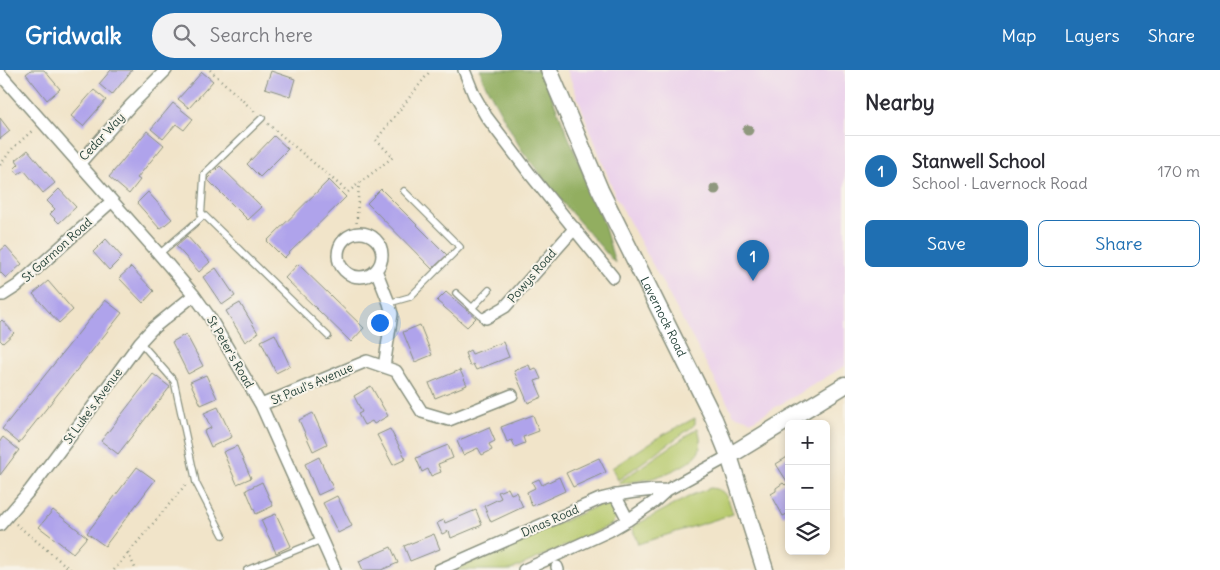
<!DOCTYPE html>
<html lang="en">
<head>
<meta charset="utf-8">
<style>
  :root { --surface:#fff; --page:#f2f2f3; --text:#2b2b33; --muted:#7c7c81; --line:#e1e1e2; --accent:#1f6fb2 }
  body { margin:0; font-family:Delius,sans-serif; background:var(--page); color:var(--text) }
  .controls { position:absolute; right:15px; bottom:15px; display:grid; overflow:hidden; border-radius:8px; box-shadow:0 2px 8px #0003 }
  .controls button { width:45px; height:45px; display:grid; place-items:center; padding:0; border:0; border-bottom:1px solid var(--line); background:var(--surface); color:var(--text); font:25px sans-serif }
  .you { position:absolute; left:379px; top:252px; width:18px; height:18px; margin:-12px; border:4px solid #fff; border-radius:50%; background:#1a73e8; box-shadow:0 0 0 8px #1a73e833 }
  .badge { display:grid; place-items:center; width:32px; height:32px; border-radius:50%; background:var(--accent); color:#fff; font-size:16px; font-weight:700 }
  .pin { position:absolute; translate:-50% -41px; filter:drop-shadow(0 1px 2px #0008) }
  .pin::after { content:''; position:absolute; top:26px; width:18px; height:15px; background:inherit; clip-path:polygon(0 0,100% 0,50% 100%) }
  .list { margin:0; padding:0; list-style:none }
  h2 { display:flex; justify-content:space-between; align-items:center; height:65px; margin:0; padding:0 20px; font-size:21px }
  h2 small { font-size:16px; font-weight:400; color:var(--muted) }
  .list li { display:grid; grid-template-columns:32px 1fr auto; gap:15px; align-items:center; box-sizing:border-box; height:70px; padding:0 20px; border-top:1px solid var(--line) }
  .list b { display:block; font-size:19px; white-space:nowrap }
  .list p { margin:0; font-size:16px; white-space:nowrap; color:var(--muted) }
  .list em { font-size:16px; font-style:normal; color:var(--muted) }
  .actions { display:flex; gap:10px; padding:15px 20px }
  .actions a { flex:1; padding:11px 0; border:1px solid var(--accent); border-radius:8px; text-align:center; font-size:18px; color:var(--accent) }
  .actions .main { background:var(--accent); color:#fff }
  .icon { flex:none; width:28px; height:28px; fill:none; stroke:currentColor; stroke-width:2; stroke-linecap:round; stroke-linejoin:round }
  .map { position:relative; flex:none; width:845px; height:500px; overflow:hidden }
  header { display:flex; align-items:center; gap:30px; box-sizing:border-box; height:70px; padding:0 25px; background:var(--accent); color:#fff }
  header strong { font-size:24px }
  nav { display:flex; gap:28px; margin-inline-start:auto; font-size:18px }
  .search { width:350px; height:45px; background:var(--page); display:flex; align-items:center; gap:12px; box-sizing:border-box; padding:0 18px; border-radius:28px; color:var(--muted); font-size:19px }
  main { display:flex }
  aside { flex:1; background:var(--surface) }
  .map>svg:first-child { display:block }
  .built { fill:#ebd1eb }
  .green { fill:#b8ca6e; stroke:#6c8451 }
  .forest { fill:#92ae61; stroke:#58764a }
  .building { fill:#afa3eb }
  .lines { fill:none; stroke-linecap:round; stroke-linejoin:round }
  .lane-casing { stroke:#88907e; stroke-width:8 }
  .street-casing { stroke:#88907e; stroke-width:14 }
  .secondary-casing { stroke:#88907e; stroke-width:19 }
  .path { stroke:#88907e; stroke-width:2.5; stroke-dasharray:1 4; stroke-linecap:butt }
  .lane { stroke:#fff; stroke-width:5.5 }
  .street { stroke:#fff; stroke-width:11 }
  .secondary { stroke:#fff; stroke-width:16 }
  .tree { fill:#8f987e }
  .labels { text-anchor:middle; stroke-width:4; stroke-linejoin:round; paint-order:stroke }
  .street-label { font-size:12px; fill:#1f3d34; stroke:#f7f3e8 }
</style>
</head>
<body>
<header>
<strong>Gridwalk</strong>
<div class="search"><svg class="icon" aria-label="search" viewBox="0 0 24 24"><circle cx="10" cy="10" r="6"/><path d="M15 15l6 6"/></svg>Search here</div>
<nav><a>Map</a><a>Layers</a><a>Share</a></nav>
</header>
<main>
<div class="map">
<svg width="845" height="500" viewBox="0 0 845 500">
  <rect width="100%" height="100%" fill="#f7f3e8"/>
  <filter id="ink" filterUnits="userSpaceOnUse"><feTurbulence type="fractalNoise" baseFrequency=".02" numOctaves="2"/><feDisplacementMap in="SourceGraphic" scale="10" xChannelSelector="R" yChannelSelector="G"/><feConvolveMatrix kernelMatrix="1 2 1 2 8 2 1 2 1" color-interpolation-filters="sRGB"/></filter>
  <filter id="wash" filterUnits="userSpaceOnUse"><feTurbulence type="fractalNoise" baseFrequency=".0096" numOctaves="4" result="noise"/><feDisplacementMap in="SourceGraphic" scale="20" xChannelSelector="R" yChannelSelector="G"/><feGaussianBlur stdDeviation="1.12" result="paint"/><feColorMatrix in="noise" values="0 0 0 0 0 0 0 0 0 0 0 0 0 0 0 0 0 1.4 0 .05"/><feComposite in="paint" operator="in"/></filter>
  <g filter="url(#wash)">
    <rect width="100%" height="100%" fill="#f1e4c9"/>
    <path class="built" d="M567 0H845V296L752 351 734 345 616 127Z"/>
    <path class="green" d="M695 348V354L692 357 618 410 612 398 659 367Z
      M698 358C700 365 702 374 699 381 694 394 658 408 644 410 636 412 628 412 620 414L619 412Z
      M710 418C727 419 728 429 733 444L638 474 632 457 692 425Z
      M604 433H609L616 441C616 447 615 450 611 455L511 500H454Z"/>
    <path class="forest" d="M480 0H541L602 148 615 193 555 124 521 79 483 10Z"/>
    <g id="blocks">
      <path class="building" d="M31 0H44L60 19 47 30 26 4Z
        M111 0H132L112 25 99 14Z
        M271 1 295 9 290 26 265 18Z
        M202 2 213 11 189 38 178 29Z
        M94 20 106 30 83 56 71 46Z
        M173 33 193 49 184 60 176 54 163 69 151 59Z
        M0 48 10 61 0 69Z
        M147 61 164 75 137 108 140 110 129 124 109 107Z
        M274 66 288 79 260 107 247 94Z
        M28 80 55 113 43 123 24 100 18 104 14 99 19 94 16 90Z
        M220 96 262 137 248 150 207 109Z
        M329 110 346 127 284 188 267 171Z
        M59 119 76 137 59 153 50 144 55 139 47 131Z
        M381 119 447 185 432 199 367 133Z
        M148 122 172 149 160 159 137 133Z
        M187 166 210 192 199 202 176 176Z
        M106 169 122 187 109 200 93 182Z
        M6 176 22 194 6 208 0 202V181Z
        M298 194 364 258 351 272 285 208Z
        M131 197 154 221 143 233 119 208Z
        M216 198 235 226 222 235 203 207Z
        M48 211 73 240 59 253 33 224Z
        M446 222 476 248 467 257 437 231Z
        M105 230 122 243 19 373 2 359Z
        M240 233 258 263 245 272 226 241Z
        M2 250 14 263 3 273 0 270V252Z
        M420 255 432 285 415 292 403 262Z
        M186 264 203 296 188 304 172 272Z
        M275 264 290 296 276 303 261 271Z
        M503 272 509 287 476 300 473 294 470 296 465 283 470 280 472 284Z
        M529 295 531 300 536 298 541 309 535 311 542 327 528 333 514 301Z
        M460 300 467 315 435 328 429 313Z
        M153 304 170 317 118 384 101 371Z
        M206 305 217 328 201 335 190 312Z
        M371 316 388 346 374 354 372 351 364 355 358 344 362 342 354 326Z
        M218 337 232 367 211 377 204 361 211 358 204 343Z
        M313 343 327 374 313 381 299 350Z
        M533 345 539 361 523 367 525 373 515 377 512 370 507 372 501 357Z
        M489 357 495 371 489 374 492 380 482 385 478 378 463 385 457 371Z
        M390 359 406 389 393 395 377 365Z
        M3 367 19 380 0 405V371Z
        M448 375 453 388 438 394 441 402 431 406 428 399 422 402 416 388Z
        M237 376 251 408 237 414 223 382Z
        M789 386V443L783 446 771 424 776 421V418L783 413 785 415 788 413 776 394Z
        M319 387 333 418 318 425 305 394Z
        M599 388 606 402 573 417 566 403Z
        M137 397 155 410 105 476 87 463Z
        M559 407 565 421 532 436 529 429 527 422 535 418 532 412 539 409 542 415Z
        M262 412 273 436 256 444 246 420Z
        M508 418 511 424 516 422 523 437 491 452 484 436 501 428 498 422Z
        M337 426 352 456 338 463 323 433Z
        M53 440 87 467 73 483 39 457Z
        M476 440 482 455 451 468 449 461 442 464 437 453 444 450 445 453Z
        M276 444 291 476 276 483 261 450Z
        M434 464 440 479 410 491 404 476Z
        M391 477 398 493 381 500H363L359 491Z"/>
    </g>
  </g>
  <g filter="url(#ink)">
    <use href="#blocks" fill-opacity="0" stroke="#88907e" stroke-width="1"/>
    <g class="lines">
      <defs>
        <path id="lane" d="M201 142 328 266
          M159 184 201 148 204 104 262 48
          M456 223 480 245 486 248
          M389 233 410 227 460 177 404 121
          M472 238 489 220
          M140 272 174 311 194 403 196 413 223 465
          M247 500 321 470"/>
        <path id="street" d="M464 0 474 25 486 46 530 104 613 207
          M0 4 159 184 194 225 209 246 261 335 335 500
          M79 94 131 35 166 0
          M338 185a22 22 0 1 1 44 0a22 22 0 1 1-44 0Z
          M376 200 389 233 392 244 384 297
          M0 225H3L17 216 112 131
          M486 248 505 237 575 158
          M261 335 367 291 396 301 422 342 449 350 512 325
          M615 425 628 450
          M0 455 30 420 91 339 140 272 152 259 194 225
          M557 497 558 500
          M439 500 600 429C622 423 644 420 667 420
          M524 500 609 461 628 450 654 432 667 420 729 386"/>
        <g id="secondary">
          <path id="s1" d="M549 0 600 120 714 349 729 386 765 500"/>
          <path d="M729 386 845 315"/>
        </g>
      </defs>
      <use href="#lane" class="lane-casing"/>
      <use href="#street" class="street-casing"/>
      <use href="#secondary" class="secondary-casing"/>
      <path class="path" d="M210 0 255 42
        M268 54 348 122 393 87 376 70 431 0
        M0 95 13 78 33 60
        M356 163 359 113
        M16 454 71 500
        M128 483 136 500
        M114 500 187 413"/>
      <use href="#lane" class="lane"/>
      <use href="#street" class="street"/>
      <use href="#secondary" class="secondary"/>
    </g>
    <g class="tree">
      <circle cx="748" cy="60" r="5.5"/>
      <circle cx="715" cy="119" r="5.5"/>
    </g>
  </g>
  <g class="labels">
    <g class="street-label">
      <text transform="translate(102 67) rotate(-47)" y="4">Cedar Way</text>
      <text transform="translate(57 180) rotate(-42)" y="4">St Garmon Road</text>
      <text transform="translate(532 206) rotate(-49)" y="4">Powys Road</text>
      <text dy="4" stroke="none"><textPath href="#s1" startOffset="272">Lavernock Road</textPath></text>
      <text transform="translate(230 282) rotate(60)" y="4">St Peter's Road</text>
      <text transform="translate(312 314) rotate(-23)" y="4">St Paul's Avenue</text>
      <text transform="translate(93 336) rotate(-54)" y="4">St Luke's Avenue</text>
      <text transform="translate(550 451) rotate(-24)" y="4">Dinas Road</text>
    </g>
  </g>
</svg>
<div class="controls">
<button>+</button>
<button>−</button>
<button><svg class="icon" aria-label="layers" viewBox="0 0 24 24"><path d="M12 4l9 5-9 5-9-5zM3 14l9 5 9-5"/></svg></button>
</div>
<div class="you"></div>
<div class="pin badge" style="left:753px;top:211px">1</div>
</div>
<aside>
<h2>Nearby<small></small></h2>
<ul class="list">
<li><span class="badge">1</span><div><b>Stanwell School</b><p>School · Lavernock Road</p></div><em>170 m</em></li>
</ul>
<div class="actions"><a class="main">Save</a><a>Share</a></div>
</aside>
</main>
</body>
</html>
